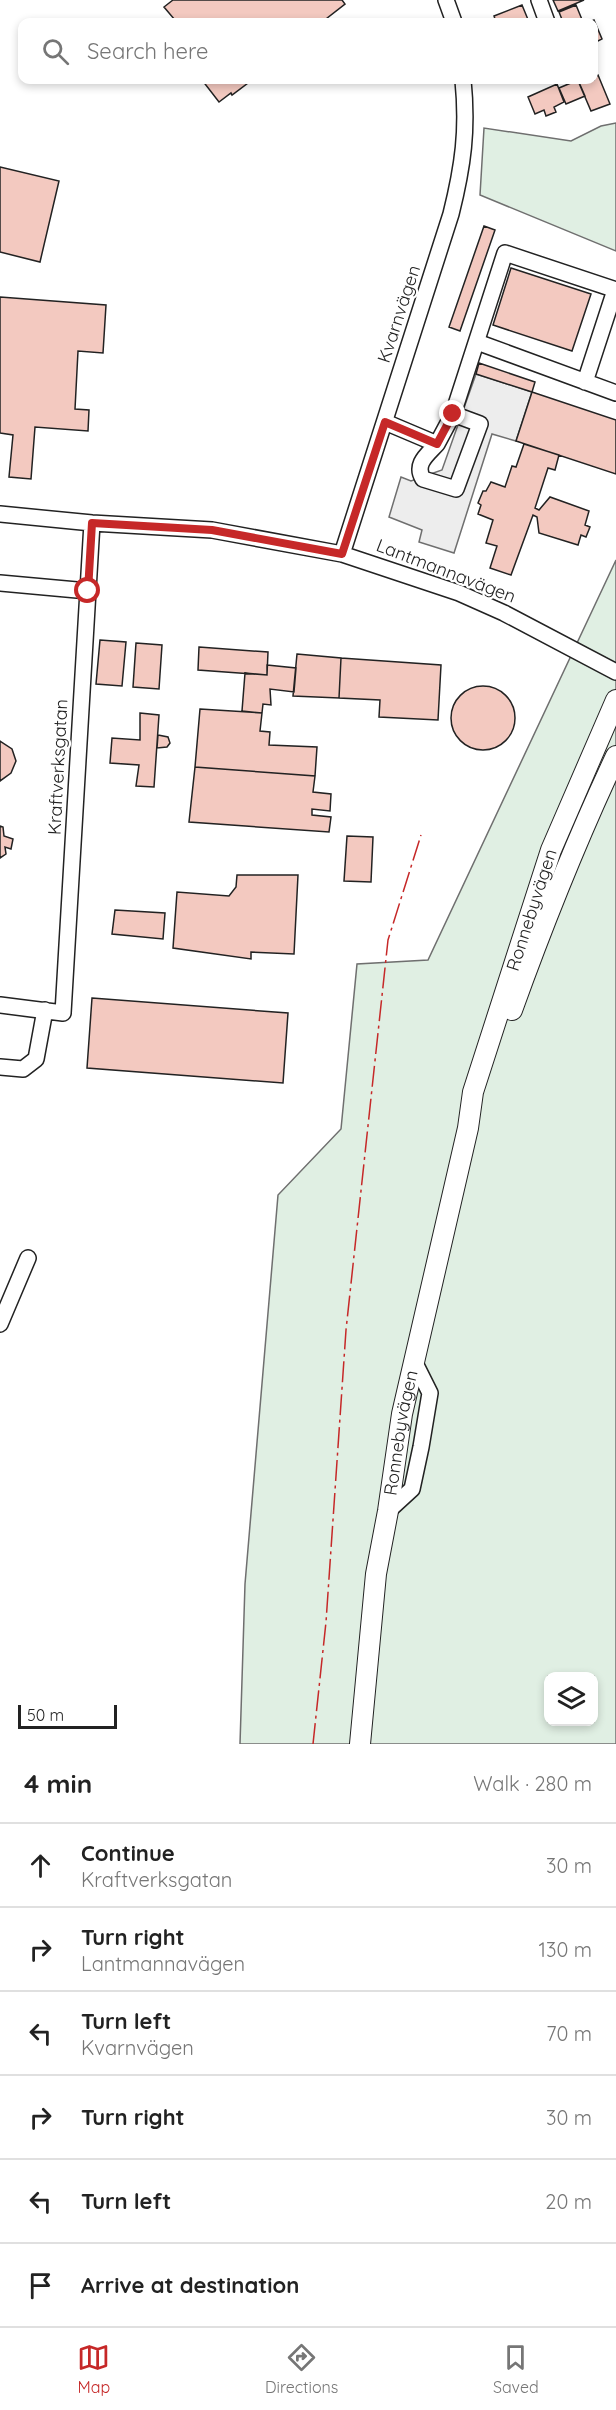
<!DOCTYPE html>
<html lang="en">
<head>
<meta charset="utf-8">
<style>
  :root { --surface:#fff; --page:#f2f2f2; --text:#222; --muted:#767676; --line:#e0e0e0; --accent:#c62828 }
  body { margin:0; font-family:Quicksand,sans-serif; background:var(--page); color:var(--text) }
  .controls { position:absolute; right:18px; bottom:18px; display:grid; overflow:hidden; border-radius:12px; box-shadow:0 3px 9px #0003 }
  .controls button { width:54px; height:54px; display:grid; place-items:center; padding:0; border:0; border-bottom:2px solid var(--line); background:var(--surface); color:var(--text); font:30px sans-serif }
  .scale { position:absolute; left:18px; bottom:15px; width:99px; box-sizing:border-box; padding-left:6px; border:3px solid #222; border-top:0; font-size:16px; line-height:21px; white-space:nowrap; color:#222; -webkit-text-stroke:4px #fff; paint-order:stroke }
  .stop { position:absolute; width:18px; height:18px; margin:-14px; border:4px solid #c62828; border-radius:50%; background:#fff }
  .stop.end { background:#c62828; border-color:#fff; box-shadow:0 2px 6px #0008 }
  .list { margin:0; padding:0; list-style:none }
  h2 { display:flex; justify-content:space-between; align-items:center; height:78px; margin:0; padding:0 24px; font-size:26px }
  h2 small { font-size:20px; font-weight:400; color:var(--muted) }
  .list li { display:grid; grid-template-columns:39px 1fr auto; gap:18px; align-items:center; box-sizing:border-box; height:84px; padding:0 24px; border-top:2px solid var(--line) }
  .list b { display:block; font-size:22px; white-space:nowrap }
  .list p { margin:0; font-size:20px; white-space:nowrap; color:var(--muted) }
  .list em { font-size:20px; font-style:normal; color:var(--muted) }
  .icon { flex:none; width:33px; height:33px; fill:none; stroke:currentColor; stroke-width:2; stroke-linecap:round; stroke-linejoin:round }
  .map { position:relative; flex:none; width:616px; height:1744px; overflow:hidden }
  .search { position:absolute; background:var(--surface); box-shadow:0 3px 9px #0003; left:18px; right:18px; top:18px; height:66px; display:flex; align-items:center; gap:15px; box-sizing:border-box; padding:0 21px; border-radius:12px; color:var(--muted); font-size:22px }
  .sheet { height:582px; background:var(--surface) }
  nav { display:flex; justify-content:space-around; align-items:center; box-sizing:border-box; height:84px; border-top:2px solid var(--line); background:var(--surface); font-size:16px; color:var(--muted) }
  nav a { display:grid; justify-items:center; gap:3px }
  nav .on { color:var(--accent) }
  .map>svg:first-child { display:block }
  .green { fill:#e0efe3; stroke:#6f6f6f; stroke-width:1.5; fill-rule:evenodd }
  .parking { fill:#ededed; stroke:#6f6f6f; stroke-width:1.5 }
  .building { fill:#f3c9c0; stroke:#222; stroke-width:1.5 }
  .lines { fill:none; stroke-linecap:round; stroke-linejoin:round }
  .minor-casing { stroke:#222; stroke-width:18 }
  .major-casing { stroke:#222; stroke-width:22 }
  .minor { stroke:#fff; stroke-width:15 }
  .major { stroke:#fff; stroke-width:20 }
  .power { stroke:#c62828; stroke-width:1.5; stroke-dasharray:21 4.5 3 4.5; stroke-linecap:butt }
  .route { stroke:#c62828; stroke-width:8 }
  .labels { text-anchor:middle; stroke-width:4.5; stroke-linejoin:round; paint-order:stroke }
  .street-label { font-size:18px; fill:#222; stroke:#fff }
</style>
</head>
<body>
<div class="map">
<svg width="616" height="1744" viewBox="0 0 616 1744">
  <rect width="100%" height="100%" fill="#fff"/>
  <path class="green" d="M616 123V251L480 195 484 128 571 141 601 126Z
    M616 560V1744H240L245 1584 278 1195 341 1129 357 964 428 960ZM548 1676H594V1722H548Z"/>
  <path class="parking" d="M476 374 532 392 516 441 492 434 454 553 419 542 422 530 389 517 401 477 411 481 442 470Z"/>
  <path class="building" d="M173 0H342L345 4 322 22H172L175 20 164 7Z
    M553 0H584L558 11Z
    M522 5 529 22H496L494 16Z
    M576 5 583 22H563L559 12Z
    M594 20 602 39 594 43V22H589Z
    M598 75 610 104 591 111 579 83 594 80V77Z
    M202 80H252L232 95 231 93 219 102Z
    M578 80 585 96 566 104 559 88Z
    M557 84 564 102 554 107 556 112 546 116 544 110 535 114 528 97Z
    M0 167 59 181 40 262 0 252Z
    M484 226 495 230 460 331 449 327Z
    M511 268 591 294 572 351 493 325Z
    M0 297 106 305 103 353 78 351 75 409 89 410 88 431 35 427 31 479 9 477 13 435 0 433Z
    M479 363 535 382 532 392 476 374Z
    M532 392 616 420V474L516 441Z
    M524 444 559 455 555 470 548 468 535 508 539 510 550 497 589 511 585 525 590 527 586 537 581 535 578 545 539 533 537 517 533 515 511 575 490 568 497 546 486 543 493 520 478 514 481 505 478 503 483 491H486L491 482 505 487 512 466 516 467Z
    M100 640 126 642 122 686 96 684Z
    M136 643 162 645 159 689 133 687Z
    M199 647 268 652 267 675 198 670Z
    M297 654 341 658 339 698 293 696Z
    M341 658 441 665 438 720 379 717 380 700 339 698Z
    M267 665 296 668 294 692 270 689 271 705 263 704 262 713 242 711 245 673 267 675Z
    M451 718a32 32 0 1 1 64 0a32 32 0 1 1-64 0Z
    M200 709 262 713 260 731 270 732 269 745 317 747 315 776 195 767Z
    M140 713 159 715 154 787 136 786 139 765 110 763 112 738 140 740Z
    M158 735 168 737 170 743 167 747 157 748Z
    M0 741 12 749 16 761 11 773 0 781Z
    M195 767 315 776 313 792 331 794 330 811 312 809V815L331 817 329 832 189 822Z
    M0 826 3 827 4 836 13 839 11 849 5 847 6 854 0 858Z
    M347 836 373 837 371 882 344 881Z
    M237 875H298L294 954 251 952V959L173 948 177 892 229 896 236 887Z
    M115 910 165 913 163 939 112 934Z
    M92 998 288 1013 283 1083 87 1068Z"/>
  <g class="lines">
    <defs>
      <path id="minor" d="M446 0 454 22
        M539 0 547 22
        M477 342 616 393
        M585 382 615 290
        M453 414 505 253 616 290
        M385 422 437 444C427 455 414 464 423 479L456 489 480 424 453 414 437 444
        M0 514 92 523 212 530 342 554 459 593 504 613 616 672
        M342 554 451 214C463 166 468 130 463 80
        M0 583 88 591
        M0 1005 63 1013 92 523
        M0 1067 23 1069 36 1059 45 1010
        M0 1324 28 1258
        M388 1511 412 1489 421 1447 430 1393 414 1361"/>
      <g id="major">
        <path d="M512 1010C543 924 577 839 616 756"/>
        <path id="s1" d="M360 1744 376 1574 388 1511 402 1414 468 1128 473 1092 551 850 616 700"/>
      </g>
    </defs>
    <use href="#minor" class="minor-casing"/>
    <use href="#major" class="major-casing"/>
    <use href="#minor" class="minor"/>
    <use href="#major" class="major"/>
    <path class="power" d="M313 1744 326 1622 346 1330 388 940 421 835"/>
  </g>
  <g class="lines">
    <path class="route" d="M88 591 92 523 212 530 342 554 385 422 437 444 453 414"/>
  </g>
  <g class="labels">
    <g class="street-label">
      <text transform="translate(399 314) rotate(-72)" y="6">Kvarnvägen</text>
      <text transform="translate(446 571) rotate(21)" y="6">Lantmannavägen</text>
      <text transform="translate(58 767) rotate(-87)" y="6">Kraftverksgatan</text>
      <text dy="6" stroke="none"><textPath href="#s1" startOffset="854">Ronnebyvägen</textPath></text>
      <text dy="6" stroke="none"><textPath href="#s1" startOffset="314">Ronnebyvägen</textPath></text>
    </g>
  </g>
</svg>
<div class="controls">
<button><svg class="icon" aria-label="layers" viewBox="0 0 24 24"><path d="M12 4l9 5-9 5-9-5zM3 14l9 5 9-5"/></svg></button>
</div>
<div class="scale">50 m</div>
<div class="stop" style="left:88px;top:591px"></div>
<div class="stop end" style="left:453px;top:414px"></div>
<div class="search"><svg class="icon" aria-label="search" viewBox="0 0 24 24"><circle cx="10" cy="10" r="6"/><path d="M15 15l6 6"/></svg>Search here</div>
</div>
<section class="sheet">
<h2>4 min<small>Walk · 280 m</small></h2>
<ul class="list">
<li><svg class="icon" aria-label="ahead" viewBox="0 0 24 24"><path d="M12 20V5M6 11l6-6 6 6"/></svg><div><b>Continue</b><p>Kraftverksgatan</p></div><em>30 m</em></li>
<li><svg class="icon" aria-label="right" viewBox="0 0 24 24"><path d="M7 20v-9h11M14 6l5 5-5 5"/></svg><div><b>Turn right</b><p>Lantmannavägen</p></div><em>130 m</em></li>
<li><svg class="icon" aria-label="left" viewBox="0 0 24 24"><path d="M17 20v-9H6M10 6l-5 5 5 5"/></svg><div><b>Turn left</b><p>Kvarnvägen</p></div><em>70 m</em></li>
<li><svg class="icon" aria-label="right" viewBox="0 0 24 24"><path d="M7 20v-9h11M14 6l5 5-5 5"/></svg><div><b>Turn right</b></div><em>30 m</em></li>
<li><svg class="icon" aria-label="left" viewBox="0 0 24 24"><path d="M17 20v-9H6M10 6l-5 5 5 5"/></svg><div><b>Turn left</b></div><em>20 m</em></li>
<li><svg class="icon" aria-label="arrive" viewBox="0 0 24 24"><path d="M6 21V4h12l-3 4 3 4H6"/></svg><div><b>Arrive at destination</b></div></li>
</ul>
</section>
<nav>
<a class="on"><svg class="icon" aria-label="map" viewBox="0 0 24 24"><path d="M3 6l6-2 6 2 6-2v14l-6 2-6-2-6 2zM9 4v14M15 6v14"/></svg>Map</a>
<a><svg class="icon" aria-label="directions" viewBox="0 0 24 24"><path d="M12 3l9 9-9 9-9-9zM9 14v-3h6M13 9l2 2-2 2"/></svg>Directions</a>
<a><svg class="icon" aria-label="saved" viewBox="0 0 24 24"><path d="M7 4h10v16l-5-4-5 4z"/></svg>Saved</a>
</nav>
</body>
</html>
